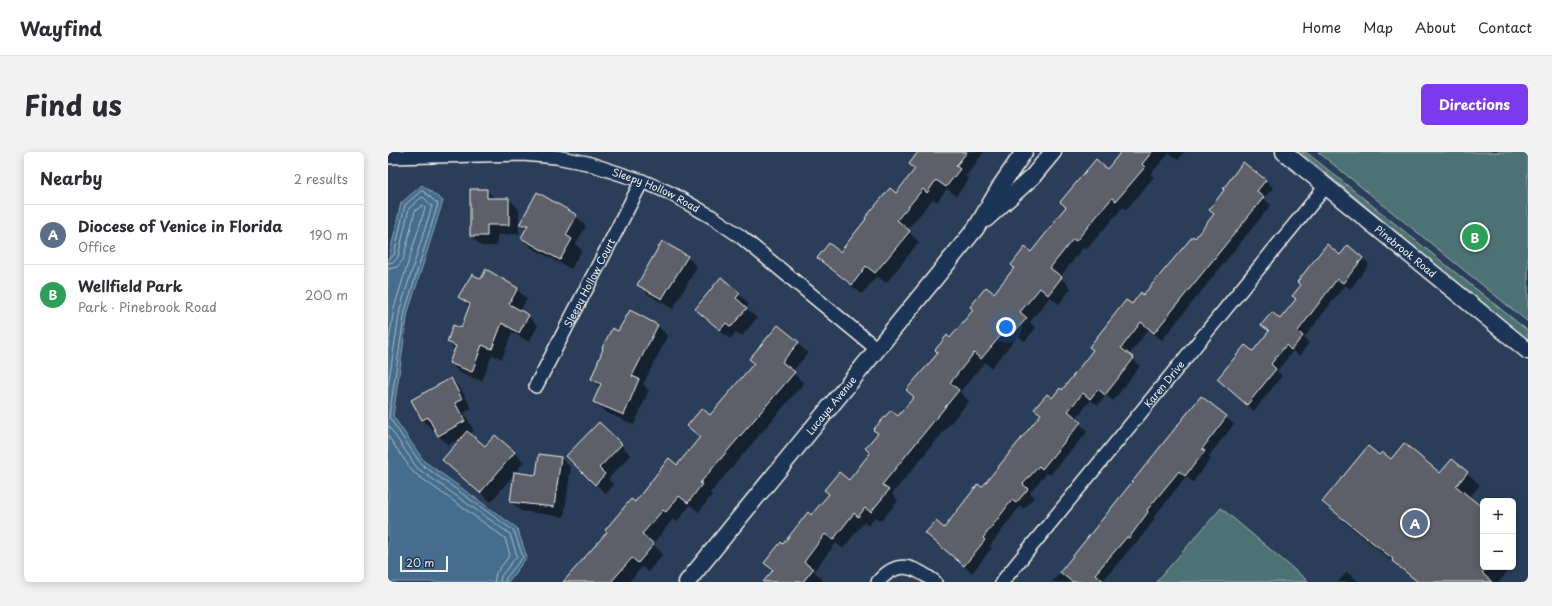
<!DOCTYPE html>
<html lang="en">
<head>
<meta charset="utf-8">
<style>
  :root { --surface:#fff; --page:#f2f2f3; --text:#2b2b33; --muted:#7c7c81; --line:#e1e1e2; --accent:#7c3aed }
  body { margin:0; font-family:"Playpen Sans",sans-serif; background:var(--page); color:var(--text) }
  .controls { position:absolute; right:12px; bottom:12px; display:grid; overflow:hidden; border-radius:6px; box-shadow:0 2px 10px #0003 }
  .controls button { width:36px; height:36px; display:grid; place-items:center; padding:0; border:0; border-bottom:1px solid var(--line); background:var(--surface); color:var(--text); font:20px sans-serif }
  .scale { position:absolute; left:12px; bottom:10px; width:48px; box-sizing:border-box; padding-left:4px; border:2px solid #f4f1e8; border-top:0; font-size:11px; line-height:14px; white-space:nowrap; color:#f4f1e8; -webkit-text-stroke:3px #1d3557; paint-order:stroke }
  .you { position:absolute; left:618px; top:175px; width:14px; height:14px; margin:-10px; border:3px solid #fff; border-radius:50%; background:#1a73e8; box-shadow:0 0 0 6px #1a73e833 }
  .badge { display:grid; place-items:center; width:26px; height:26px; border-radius:50%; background:var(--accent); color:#fff; font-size:13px; font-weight:700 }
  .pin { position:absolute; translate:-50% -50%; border:2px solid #fff; box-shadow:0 1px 4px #0006 }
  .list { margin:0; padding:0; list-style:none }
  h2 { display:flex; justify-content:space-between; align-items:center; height:52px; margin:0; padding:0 16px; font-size:17px }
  h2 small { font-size:13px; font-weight:400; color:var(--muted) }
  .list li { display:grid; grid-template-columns:26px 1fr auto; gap:12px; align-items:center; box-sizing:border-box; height:60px; padding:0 16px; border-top:1px solid var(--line) }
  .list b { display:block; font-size:15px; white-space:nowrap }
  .list p { margin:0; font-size:13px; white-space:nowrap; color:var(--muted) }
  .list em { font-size:13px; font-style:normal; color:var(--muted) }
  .map { position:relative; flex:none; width:1140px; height:430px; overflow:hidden; border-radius:6px }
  header { display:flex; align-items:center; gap:24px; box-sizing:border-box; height:56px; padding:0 20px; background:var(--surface); border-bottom:1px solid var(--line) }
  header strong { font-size:19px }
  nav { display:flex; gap:22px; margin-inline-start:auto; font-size:14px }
  .intro { display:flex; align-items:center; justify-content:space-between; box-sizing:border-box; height:96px; padding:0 24px }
  h1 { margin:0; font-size:28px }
  .button { padding:10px 18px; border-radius:6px; background:var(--accent); color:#fff; font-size:14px; font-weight:700 }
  main { display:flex; gap:24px; padding:0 24px }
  aside { flex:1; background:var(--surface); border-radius:6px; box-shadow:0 2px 10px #0003 }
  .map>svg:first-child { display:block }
  .green { fill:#4d7273; stroke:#a0b2ae }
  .water { fill:#456d8d; stroke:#8ba2b1 }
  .shadow { fill:#0007 }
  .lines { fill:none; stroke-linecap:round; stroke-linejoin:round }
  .shore { stroke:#aebcc4; stroke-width:1 }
  .building { fill:#5d6067; stroke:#f4f1e8 }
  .minor-casing { stroke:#f4f1e8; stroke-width:16 }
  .tertiary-casing { stroke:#f4f1e8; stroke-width:19 }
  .minor { stroke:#1d3557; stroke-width:13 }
  .tertiary { stroke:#1d3557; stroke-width:16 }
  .labels { text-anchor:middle; stroke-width:3.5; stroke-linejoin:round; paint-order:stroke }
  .street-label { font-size:10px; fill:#f4f1e8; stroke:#1d3557 }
</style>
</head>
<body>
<header>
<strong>Wayfind</strong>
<nav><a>Home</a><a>Map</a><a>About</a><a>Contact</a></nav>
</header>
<div class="intro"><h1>Find us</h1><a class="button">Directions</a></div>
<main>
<aside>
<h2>Nearby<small>2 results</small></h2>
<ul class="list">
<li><span class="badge" style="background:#5c6f8a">A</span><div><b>Diocese of Venice in Florida</b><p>Office</p></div><em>190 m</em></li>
<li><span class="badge" style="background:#2e9e5b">B</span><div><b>Wellfield Park</b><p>Park · Pinebrook Road</p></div><em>200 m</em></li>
</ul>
</aside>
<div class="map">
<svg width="1140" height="430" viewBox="0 0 1140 430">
  <rect width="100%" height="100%" fill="#2a3e5a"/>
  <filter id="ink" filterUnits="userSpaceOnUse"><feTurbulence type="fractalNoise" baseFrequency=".025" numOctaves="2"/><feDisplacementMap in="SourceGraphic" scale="8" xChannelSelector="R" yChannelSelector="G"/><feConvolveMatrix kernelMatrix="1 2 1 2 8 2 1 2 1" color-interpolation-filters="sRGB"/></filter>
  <g filter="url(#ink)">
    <path class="green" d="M913 0H918L1140 179V188L1025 94Z
      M930 0H1140V170Z
      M833 356 921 430H768Z"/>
    <path class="water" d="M34 33 55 49 20 160 5 264 36 309 129 376 139 405 120 430H0V110L13 51Z"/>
    <path class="shadow" d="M531 0H596L578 24 581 27 568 44 559 37 549 50 545 47 519 78 531 90 498 131 489 124 474 142 441 116 431 106 452 101 508 42 528 17Z
      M734 0H796L790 8 781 1 763 22 766 25 738 58 735 55 698 98 695 96 672 125 683 136 671 152 662 145 642 170 648 176 637 189 630 184 603 216 597 210 572 240 581 249 504 342 510 349 493 369 487 365 480 374 476 370 455 397 448 391 426 419 435 428 433 430H377L386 419 377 411 424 364 462 329 483 301 491 282 487 278 510 265 527 245 563 187 643 102Z
      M877 28 885 36 876 46 883 53 774 188 761 177 741 203 752 214 725 249 718 243 710 253 703 248 687 267 700 279 662 323 659 321 642 340 646 345 636 357 632 354 602 394 604 396 584 421 546 388 594 336 654 263 648 257 664 247 674 239 744 154 756 144 807 87Z
      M98 38 108 47H121L131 57V82L109 83V94H93L83 84Z
      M188 64 198 74 188 92 194 98 183 117 144 96 134 86 138 78 132 73Z
      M953 104 975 106 981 113 962 137 957 133 916 186 921 191 911 204 905 199 889 219 894 224 866 259 837 234 882 180 874 173 892 168Z
      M299 105 309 115 285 157 260 142 250 132Z
      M93 128 129 137 139 147 132 159 140 164 150 174 141 190 124 180 114 207 104 203 94 229 72 221 62 211 67 198 60 190 73 177 82 155 71 145Z
      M351 142 361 152 358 156 369 166 354 184 348 180 342 187 308 157Z
      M242 159 270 174 280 184 255 232 261 238 246 273 217 260 207 250 213 236 204 227Z
      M391 174 420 201 404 220 416 231 322 341 324 343 311 360 302 353 289 370 285 367 265 392 275 402 260 420 254 415 241 430H177L247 352 289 314 312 286 300 274 322 264 367 212Z
      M63 227 73 237 84 257 76 261 86 279 81 282 98 295 126 300 136 310 103 350 55 308 75 285 60 293 50 283 47 277 45 278 35 268 24 248Z
      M813 246 846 272 821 304 823 307 805 330 798 325 765 366 767 367 748 392 747 391 714 430H664L711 374Z
      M211 271 243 303 220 327 226 333 218 342 179 304Z
      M991 305 1053 322 1079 321 1092 333 1081 346 1095 357V415H1123L1111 430H1029L948 363 936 350Z
      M173 306 183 316 176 365 133 359 123 349 149 324Z
      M959 420 971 430H950Z"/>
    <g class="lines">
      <path class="shore" d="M0 106H3L6 103 17 53 33 39H35L50 52 17 159 1 265 33 312 126 379 135 405 118 426 117 430
        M0 111 6 110 10 105 21 56 33 46 35 45 44 54 12 157 0 234
        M0 117 9 115 15 108 27 59 35 53 37 56 6 156 0 195
        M0 273 29 316 122 382 129 404 113 424 112 430
        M0 284 25 320 117 386 122 403 108 421 106 430"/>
    </g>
    <path class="building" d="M530 0H579L568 14 572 17 558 35 548 28 539 41 535 37 509 68 522 79 487 121 478 114 464 133 429 106 441 91 452 100 478 67 477 66 502 36 508 41 527 17 521 12Z
      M733 0H764L754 12 757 15 728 49 724 46 688 89 685 87 662 116 674 125 660 143 652 136 632 160 639 166 626 180 620 175 593 207 586 201 562 231 571 238 494 333 501 338 483 360 477 356 470 365 466 361 445 388 437 382 416 410 425 417 415 430H375L385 418 376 411 393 390 395 392 420 360 423 363 441 342 436 338 451 320 461 328 482 301 477 296 490 281 485 278 503 258 510 264 526 245 518 238 550 201 547 198 559 183 562 186 585 158 582 155 598 135 606 141 626 116 623 113 637 95 643 100 666 71 665 70 678 55 672 50 708 7 719 17Z
      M855 10 878 28 869 39 876 45 766 181 753 170 733 196 746 206 717 243 710 237 702 247 695 241 680 259 693 270 654 317 651 314 635 332 640 337 628 351 624 348 595 386 597 388 576 414 537 381 548 369 556 376 590 332 594 335 653 262 646 257 659 242 664 246 672 236 674 238 705 198 701 195 738 148 744 152 753 140 755 143 805 84 807 86 826 62 821 58 836 38 835 37Z
      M82 37H99V46H121V73H99V84H82Z
      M149 40 189 63 178 83 184 87 172 108 133 86 140 73H131Z
      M274 89 300 104 274 147 249 133Z
      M939 92 952 103 960 93 975 106 955 131 949 127 910 179 915 184 903 198 898 193 883 212 888 217 859 253 829 227 857 193 865 199 881 179 873 173 884 160 892 167 908 147 904 144 913 133 909 130Z
      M98 117 130 136 121 152 141 163 131 181 114 171 104 197 94 193 84 220 61 211 68 194 59 190 65 173 73 176 82 152 70 145 84 122 93 127Z
      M333 125 352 141 348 146 359 156 343 175 338 171 332 178 307 157Z
      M242 158 270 173 244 224 251 227 236 263 205 250 213 232 203 227 215 197 214 196 224 176 230 179Z
      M390 173 411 190 394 210 407 220 312 331 314 332 300 351 291 344 278 360 275 358 254 382 266 392 250 411 244 406 223 430H175L219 380 217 378 243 347 247 350 281 306 289 313 312 285 299 274 314 256 322 263 366 211 361 207Z
      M63 226 74 247 67 251 77 269 50 284 40 265 34 268 23 248Z
      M813 244 839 264 814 297 817 299 797 324 791 319 759 358 760 360 741 386 739 385 707 422 717 430H684L672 420Z
      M211 270 234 292 211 316 217 322 207 333 178 304Z
      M79 279 97 294 107 283 127 300 92 341 54 308Z
      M1016 291 1052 321 1064 307 1080 320 1068 334 1095 356V422L1104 430H1030L1004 409 1005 407 934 350 980 294 991 303 994 300 1003 307Z
      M151 302 173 305 166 355 122 350 126 320 148 323Z"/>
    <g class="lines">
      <defs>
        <g id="minor">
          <path id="s1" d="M0 5 135 2 168 5 199 11 254 29 282 41 324 65 352 84 489 197"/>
          <path id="s2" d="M148 234 254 29"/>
          <path d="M490 430C509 407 526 414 547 430"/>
          <path id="s3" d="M614 430 938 34"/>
        </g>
        <g id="tertiary">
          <path id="s4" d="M896 0 1140 199"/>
          <path d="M598 67 645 24 665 0"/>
          <path id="s5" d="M299 430 588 76 614 32 636 0"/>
        </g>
      </defs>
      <use href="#minor" class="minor-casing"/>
      <use href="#tertiary" class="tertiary-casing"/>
      <use href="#minor" class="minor"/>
      <use href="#tertiary" class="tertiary"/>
    </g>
  </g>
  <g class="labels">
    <g class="street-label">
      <text dy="4" stroke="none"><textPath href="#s1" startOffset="274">Sleepy Hollow Road</textPath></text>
      <text dy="4" stroke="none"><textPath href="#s4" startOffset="157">Pinebrook Road</textPath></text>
      <text dy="4" stroke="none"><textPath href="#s2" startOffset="116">Sleepy Hollow Court</textPath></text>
      <text dy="4" stroke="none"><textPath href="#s3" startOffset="256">Karen Drive</textPath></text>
      <text dy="4" stroke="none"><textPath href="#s5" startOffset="228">Lucaya Avenue</textPath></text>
    </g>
  </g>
</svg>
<div class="controls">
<button>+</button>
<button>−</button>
</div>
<div class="scale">20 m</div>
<div class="you"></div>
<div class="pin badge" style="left:1027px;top:371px;background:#5c6f8a">A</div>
<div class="pin badge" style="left:1087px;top:85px;background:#2e9e5b">B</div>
</div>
</main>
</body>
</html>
